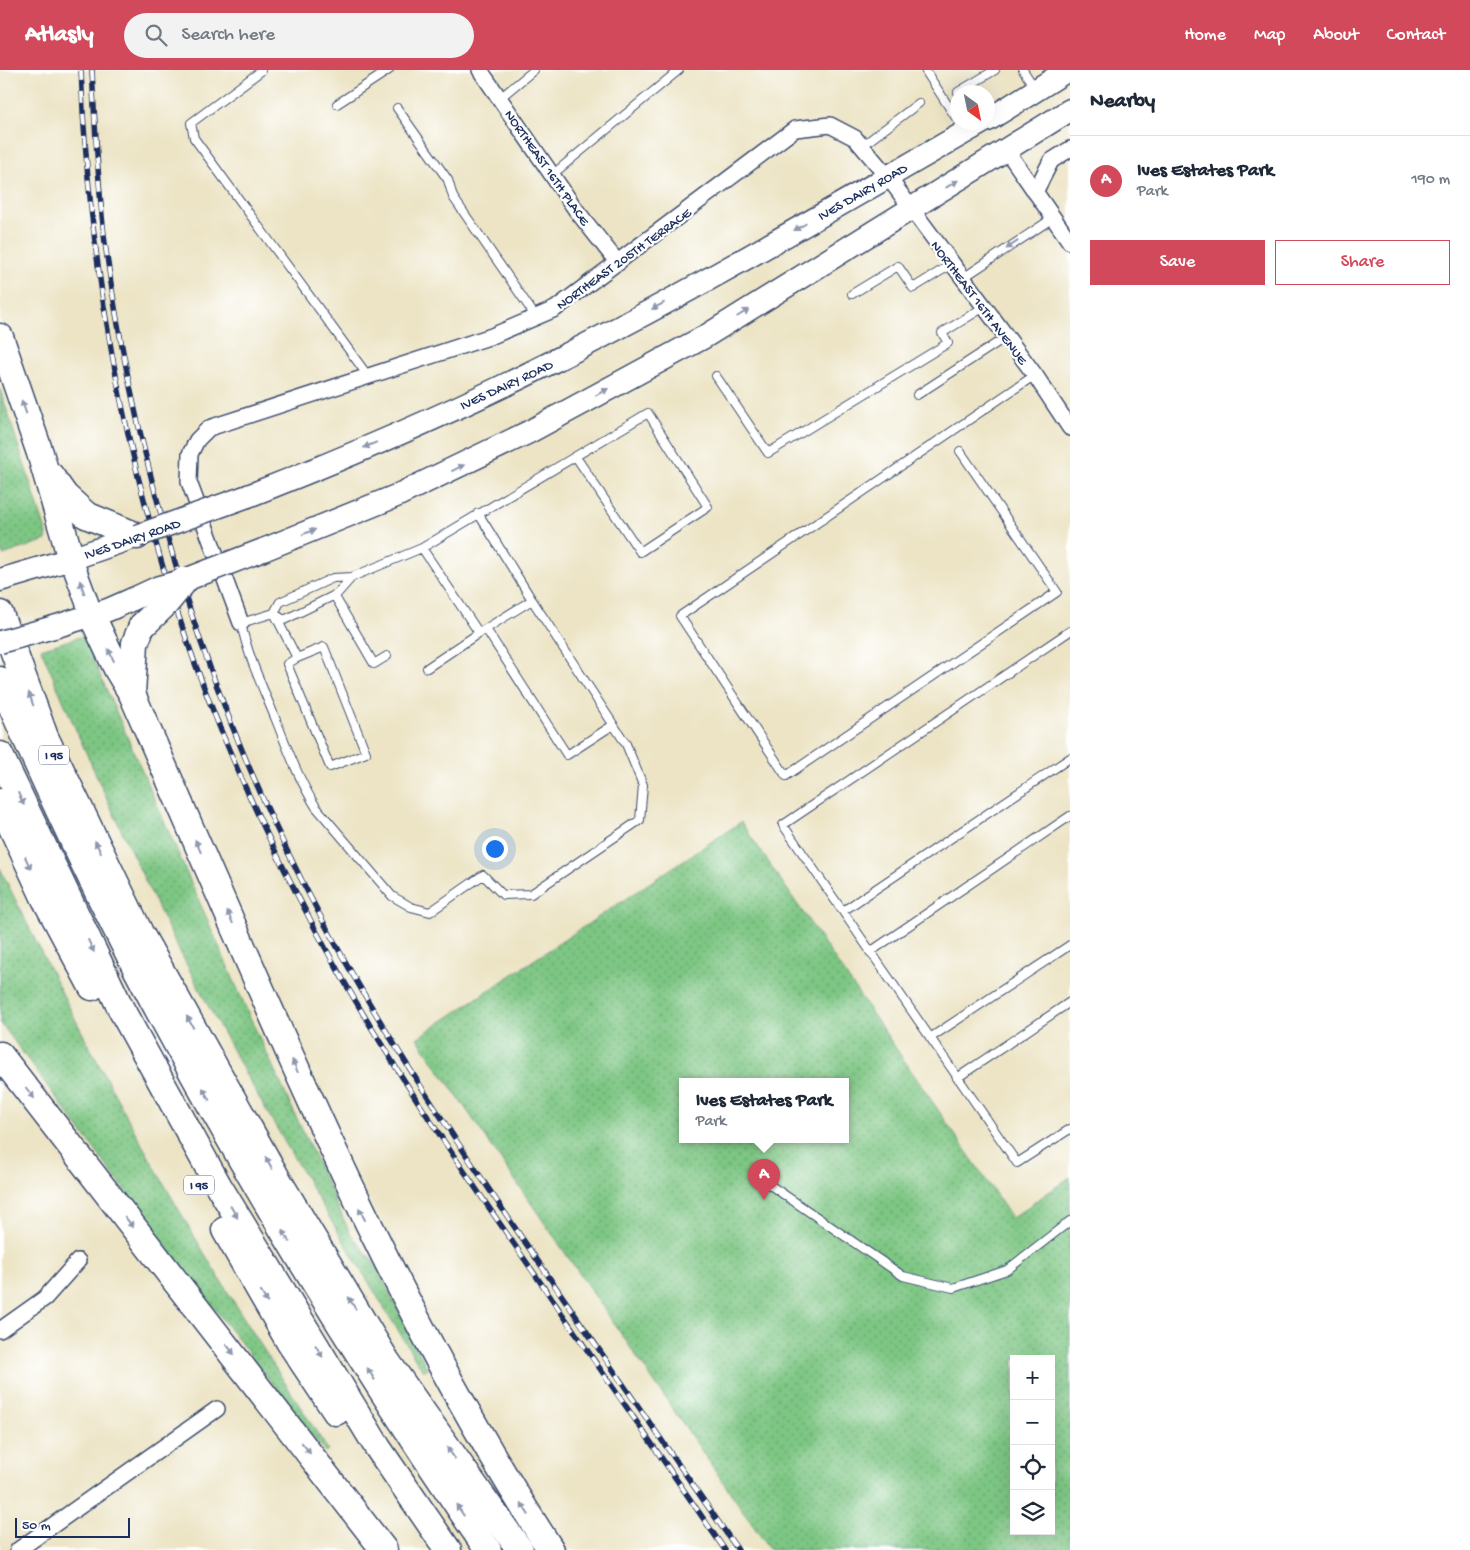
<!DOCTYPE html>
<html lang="en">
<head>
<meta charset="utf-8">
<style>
  :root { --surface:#fff; --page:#f2f2f3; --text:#1f2937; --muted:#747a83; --line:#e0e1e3; --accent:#d1495b }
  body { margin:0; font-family:"Gochi Hand",sans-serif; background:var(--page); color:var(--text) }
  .controls { position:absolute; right:15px; bottom:15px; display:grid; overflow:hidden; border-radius:0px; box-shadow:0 5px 20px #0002 }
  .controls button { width:45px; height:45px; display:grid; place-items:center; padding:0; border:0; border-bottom:1px solid var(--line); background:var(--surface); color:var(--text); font:25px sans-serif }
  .compass { position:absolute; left:950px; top:15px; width:45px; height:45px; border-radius:50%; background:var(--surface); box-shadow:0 5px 20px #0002; rotate:147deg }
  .scale { position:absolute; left:15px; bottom:12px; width:115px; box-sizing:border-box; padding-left:5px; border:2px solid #1b2f5e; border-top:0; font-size:14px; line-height:18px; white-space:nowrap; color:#1b2f5e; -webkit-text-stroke:4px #fff; paint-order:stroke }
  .you { position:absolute; left:494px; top:778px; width:18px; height:18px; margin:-12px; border:4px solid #fff; border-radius:50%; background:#1a73e8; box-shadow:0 0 0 8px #1a73e833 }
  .badge { display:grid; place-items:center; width:32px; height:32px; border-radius:50%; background:var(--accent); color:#fff; font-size:16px; font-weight:700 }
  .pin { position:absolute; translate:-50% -41px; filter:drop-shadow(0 1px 2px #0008) }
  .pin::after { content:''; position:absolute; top:26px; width:18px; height:15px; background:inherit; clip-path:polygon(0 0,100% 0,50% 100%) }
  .popup { position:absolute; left:679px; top:1008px; width:170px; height:65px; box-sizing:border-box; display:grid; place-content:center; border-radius:0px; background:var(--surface); filter:drop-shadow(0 1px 4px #0005); font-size:16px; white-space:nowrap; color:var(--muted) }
  .popup b { font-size:19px; color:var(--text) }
  .popup::after { content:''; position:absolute; left:50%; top:100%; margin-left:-10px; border:10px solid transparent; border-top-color:var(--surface) }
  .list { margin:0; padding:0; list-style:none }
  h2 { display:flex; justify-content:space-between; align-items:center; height:65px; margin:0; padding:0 20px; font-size:21px }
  h2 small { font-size:16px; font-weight:400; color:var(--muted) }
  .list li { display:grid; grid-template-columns:32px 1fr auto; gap:15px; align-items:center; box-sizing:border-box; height:90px; padding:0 20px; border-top:1px solid var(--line) }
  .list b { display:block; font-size:19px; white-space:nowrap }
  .list p { margin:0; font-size:16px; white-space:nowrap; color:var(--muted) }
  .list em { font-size:16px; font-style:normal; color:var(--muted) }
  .actions { display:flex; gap:10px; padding:15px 20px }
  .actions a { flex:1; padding:11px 0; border:1px solid var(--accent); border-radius:0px; text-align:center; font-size:18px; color:var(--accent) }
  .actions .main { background:var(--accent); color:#fff }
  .icon { flex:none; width:28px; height:28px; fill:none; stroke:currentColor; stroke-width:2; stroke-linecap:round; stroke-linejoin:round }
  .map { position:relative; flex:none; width:1070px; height:1480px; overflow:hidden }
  header { display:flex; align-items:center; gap:30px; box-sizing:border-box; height:70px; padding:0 25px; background:var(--accent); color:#fff }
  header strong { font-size:24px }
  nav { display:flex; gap:28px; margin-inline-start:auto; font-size:18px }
  .search { width:350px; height:45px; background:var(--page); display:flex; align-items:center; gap:12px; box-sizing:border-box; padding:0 18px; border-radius:28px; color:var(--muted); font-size:19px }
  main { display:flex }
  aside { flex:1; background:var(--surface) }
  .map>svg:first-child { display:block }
  .green { fill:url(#green-dots); stroke:#4c7a70; fill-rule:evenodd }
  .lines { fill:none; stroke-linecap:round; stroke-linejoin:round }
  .lane-casing { stroke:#3a4a6d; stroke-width:10 }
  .street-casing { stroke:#3a4a6d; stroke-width:18 }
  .primary-casing { stroke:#3a4a6d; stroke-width:25 }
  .highway-casing { stroke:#3a4a6d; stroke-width:29 }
  .lane { stroke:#fff; stroke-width:8 }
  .street { stroke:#fff; stroke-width:15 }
  .primary { stroke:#fff; stroke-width:22 }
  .highway { stroke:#fff; stroke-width:26 }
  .rail-casing { stroke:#1b2f5e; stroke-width:5.5 }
  .rail { stroke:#fff; stroke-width:4; stroke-dasharray:11; stroke-linecap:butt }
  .primary-bridge-casing { stroke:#3a4a6d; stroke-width:25; stroke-linecap:butt }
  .highway-bridge-casing { stroke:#3a4a6d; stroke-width:29; stroke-linecap:butt }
  .primary-bridge { stroke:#fff; stroke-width:22 }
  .highway-bridge { stroke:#fff; stroke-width:26 }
  .oneway { fill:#8d97ae }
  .labels { text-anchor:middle; stroke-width:4.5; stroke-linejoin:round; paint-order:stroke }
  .shield { fill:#fff; stroke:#5f6d8e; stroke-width:1 }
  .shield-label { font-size:12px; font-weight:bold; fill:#1b2f5e }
  .street-label { font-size:14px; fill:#1b2f5e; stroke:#fff }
</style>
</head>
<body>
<header>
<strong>Atlasly</strong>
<div class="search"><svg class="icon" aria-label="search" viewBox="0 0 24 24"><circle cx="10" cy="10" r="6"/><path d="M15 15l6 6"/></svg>Search here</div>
<nav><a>Home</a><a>Map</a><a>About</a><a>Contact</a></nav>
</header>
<main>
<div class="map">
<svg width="1070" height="1480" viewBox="0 0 1070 1480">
  <defs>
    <pattern id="green-dots" width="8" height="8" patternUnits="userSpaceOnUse" patternTransform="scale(1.25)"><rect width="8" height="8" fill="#7dc683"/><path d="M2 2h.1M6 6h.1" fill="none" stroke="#66a16e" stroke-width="1.8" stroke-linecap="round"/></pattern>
  </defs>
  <rect width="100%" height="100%" fill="#fff"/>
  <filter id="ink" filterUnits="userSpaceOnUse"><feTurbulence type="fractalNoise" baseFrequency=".02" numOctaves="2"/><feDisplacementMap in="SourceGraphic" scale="10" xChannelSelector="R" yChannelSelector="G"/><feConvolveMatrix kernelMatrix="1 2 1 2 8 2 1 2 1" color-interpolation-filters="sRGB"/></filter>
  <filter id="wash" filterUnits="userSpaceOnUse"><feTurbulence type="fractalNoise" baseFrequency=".0096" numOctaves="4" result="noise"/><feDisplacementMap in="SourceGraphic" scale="20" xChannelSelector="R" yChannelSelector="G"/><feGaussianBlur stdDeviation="1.12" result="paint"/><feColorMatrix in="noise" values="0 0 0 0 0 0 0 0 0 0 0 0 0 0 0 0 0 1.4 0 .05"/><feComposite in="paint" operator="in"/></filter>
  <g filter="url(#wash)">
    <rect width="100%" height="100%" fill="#ece4c5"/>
    <path class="green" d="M0 319 47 464 46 470 3 485 0 476Z
      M83 566 249 945 350 1163 375 1194 427 1298 423 1301C338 1163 252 1023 178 878 129 780 84 680 41 579Z
      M741 752 1012 1148 1070 1107V1480H770L417 968ZM683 1011H845V1069H683ZM1014 1289H1051V1461H1014Z
      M0 798C58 918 119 1037 186 1152 231 1230 280 1305 328 1380L325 1382 169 1180 0 952Z"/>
  </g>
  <g filter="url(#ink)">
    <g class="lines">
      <defs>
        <path id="lane" d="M925 0 958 51
          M1023 0 1034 17
          M261 1 191 53 194 68 368 306
          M958 22 995 0
          M500 28 534 0
          M337 34 389 0
          M397 38 448 110 453 127 536 247
          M862 76 919 33
          M552 105 679 0
          M963 208 1053 148
          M852 224 898 196 913 218 952 194
          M716 306 768 383 948 273 942 263 984 237
          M917 325 1006 267
          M960 381 1057 522 786 706 680 546 1035 305
          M478 443 532 530
          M422 478 479 563 532 530 626 674 643 715 640 750 531 824 503 825 483 805 430 842 411 837 392 826 316 737C299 710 288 680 276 650 263 618 248 587 241 553L274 543 280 532 333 508 352 507 422 478 648 343 708 437 640 482 576 387
          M334 525 374 594 387 586
          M274 543 297 588 287 594 330 697 366 683 324 577 297 588
          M275 544 284 550 337 524 352 507
          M486 559 567 685 613 655
          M1070 561 783 755 1017 1093 1070 1059
          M427 598 479 563
          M843 841 1070 688
          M870 882 1070 746
          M930 968 1070 875
          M957 1008 1070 932
          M770 1115 903 1206 953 1218 1007 1200 1070 1151"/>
        <path id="street" d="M480 0 576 140 618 193
          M1007 81 1070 172
          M1035 122 1051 91 1070 79
          M241 553 189 412 190 384 197 370 209 358 492 266 555 239 795 59 830 55 855 68 888 107 1035 305 1070 358
          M0 1260 45 1228 78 1191
          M18 1480 217 1339"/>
        <path id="primary" d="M988 50 1068 0
          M248 426C351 386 453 342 552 292 698 219 840 134 983 52
          M263 480 396 426 529 362 706 266 1070 40
          M71 489 92 546
          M0 510 71 489 137 466
          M54 557 108 540 133 529"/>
        <path id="highway" d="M0 267 40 383 71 489
          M50 405 65 426 86 445 137 466
          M0 544 45 667 140 863 278 1110 386 1290 520 1480
          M92 546 117 599 132 624C169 710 208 797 245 883 335 1089 428 1292 551 1480
          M0 610C43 708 88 805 137 900 242 1100 360 1294 488 1480
          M132 624 135 573 142 556
          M0 685 121 939 218 1115 378 1378 448 1480
          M0 732 45 829 92 917
          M0 985 384 1480
          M225 1160 290 1273 336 1342"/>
      </defs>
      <use href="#lane" class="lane-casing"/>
      <use href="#street" class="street-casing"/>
      <use href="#primary" class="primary-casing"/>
      <use href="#highway" class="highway-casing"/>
      <use href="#lane" class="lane"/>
      <use href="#street" class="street"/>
      <use href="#primary" class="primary"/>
      <use href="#highway" class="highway"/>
      <defs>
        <path id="rail" d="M81 0C88 186 122 382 183 559 217 660 262 759 312 853 371 965 442 1070 514 1174 584 1277 655 1378 725 1480
          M92 0C95 57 98 116 105 173 138 410 211 643 324 853 383 963 452 1065 522 1168 593 1272 666 1376 738 1480"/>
      </defs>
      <use href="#rail" class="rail-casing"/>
      <use href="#rail" class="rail"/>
      <defs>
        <path id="primary-bridge" d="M137 466 248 426
          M133 529 159 517 185 510 263 480
          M0 572 54 557"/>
        <path id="highway-bridge" d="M142 556 166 533 185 510"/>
      </defs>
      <use href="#primary-bridge" class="primary-bridge-casing"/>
      <use href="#highway-bridge" class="highway-bridge-casing"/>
      <use href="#primary-bridge" class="primary-bridge"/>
      <use href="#highway-bridge" class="highway-bridge"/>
    </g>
    <defs><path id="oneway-solid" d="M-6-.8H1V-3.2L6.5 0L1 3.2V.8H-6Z" transform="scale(1.25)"/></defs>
    <g class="oneway">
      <use href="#oneway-solid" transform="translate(952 114) rotate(-31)"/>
      <use href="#oneway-solid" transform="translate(800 157) rotate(150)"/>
      <use href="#oneway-solid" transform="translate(1012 175) rotate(146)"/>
      <use href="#oneway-solid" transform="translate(658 236) rotate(152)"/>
      <use href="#oneway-solid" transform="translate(743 243) rotate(-32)"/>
      <use href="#oneway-solid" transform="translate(602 322) rotate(-29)"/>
      <use href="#oneway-solid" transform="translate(24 337) rotate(-109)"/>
      <use href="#oneway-solid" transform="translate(370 375) rotate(157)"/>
      <use href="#oneway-solid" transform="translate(458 398) rotate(-26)"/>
      <use href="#oneway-solid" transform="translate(309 462) rotate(-21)"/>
      <use href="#oneway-solid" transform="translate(82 517) rotate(-110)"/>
      <use href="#oneway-solid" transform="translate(111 585) rotate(-115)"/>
      <use href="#oneway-solid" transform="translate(31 629) rotate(-110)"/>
      <use href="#oneway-solid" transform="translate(21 729) rotate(65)"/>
      <use href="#oneway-solid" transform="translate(198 776) rotate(-114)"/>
      <use href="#oneway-solid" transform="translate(98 777) rotate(-116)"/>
      <use href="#oneway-solid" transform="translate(28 793) rotate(65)"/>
      <use href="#oneway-solid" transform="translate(230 847) rotate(-114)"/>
      <use href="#oneway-solid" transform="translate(91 876) rotate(65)"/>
      <use href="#oneway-solid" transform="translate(190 952) rotate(-119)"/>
      <use href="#oneway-solid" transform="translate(295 996) rotate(-114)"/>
      <use href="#oneway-solid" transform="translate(30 1023) rotate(53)"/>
      <use href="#oneway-solid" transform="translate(206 1024) rotate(-119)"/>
      <use href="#oneway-solid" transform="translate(269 1093) rotate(-119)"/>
      <use href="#oneway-solid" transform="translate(234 1142) rotate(59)"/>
      <use href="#oneway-solid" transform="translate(362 1144) rotate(-116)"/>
      <use href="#oneway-solid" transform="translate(129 1152) rotate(52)"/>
      <use href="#oneway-solid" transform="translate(286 1166) rotate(-120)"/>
      <use href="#oneway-solid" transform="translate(264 1227) rotate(60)"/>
      <use href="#oneway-solid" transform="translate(352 1233) rotate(-121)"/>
      <use href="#oneway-solid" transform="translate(230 1279) rotate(52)"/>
      <use href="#oneway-solid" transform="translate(319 1281) rotate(59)"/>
      <use href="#oneway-solid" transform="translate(371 1304) rotate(-122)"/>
      <use href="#oneway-solid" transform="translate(306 1378) rotate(52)"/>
      <use href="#oneway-solid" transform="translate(451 1383) rotate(-125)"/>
      <use href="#oneway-solid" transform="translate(525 1439) rotate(-122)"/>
      <use href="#oneway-solid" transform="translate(460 1440) rotate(-124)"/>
    </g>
  </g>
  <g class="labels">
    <g class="shield">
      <rect x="39" y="675.5" width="30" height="19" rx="4"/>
      <rect x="184" y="1105.5" width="30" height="19" rx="4"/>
    </g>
    <g class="shield-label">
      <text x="54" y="689">I 95</text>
      <text x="199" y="1119">I 95</text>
    </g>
    <g class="street-label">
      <text transform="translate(548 97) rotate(55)" y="5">NORTHEAST 16TH PLACE</text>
      <text transform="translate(862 121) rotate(-30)" y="5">IVES DAIRY ROAD</text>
      <text transform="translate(623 188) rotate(-36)" y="5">NORTHEAST 205TH TERRACE</text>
      <text transform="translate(980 232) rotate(53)" y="5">NORTHEAST 16TH AVENUE</text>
      <text transform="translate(506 314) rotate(-25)" y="5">IVES DAIRY ROAD</text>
      <text transform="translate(132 468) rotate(-19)" y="5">IVES DAIRY ROAD</text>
    </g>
  </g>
</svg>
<div class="controls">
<button>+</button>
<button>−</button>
<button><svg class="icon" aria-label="locate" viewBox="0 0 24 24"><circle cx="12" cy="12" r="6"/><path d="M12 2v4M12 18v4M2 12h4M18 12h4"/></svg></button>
<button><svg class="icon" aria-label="layers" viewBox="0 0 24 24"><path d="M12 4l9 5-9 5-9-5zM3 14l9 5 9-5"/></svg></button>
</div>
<svg class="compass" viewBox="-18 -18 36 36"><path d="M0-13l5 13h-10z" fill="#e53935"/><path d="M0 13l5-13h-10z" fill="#747a83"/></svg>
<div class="scale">50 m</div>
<div class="you"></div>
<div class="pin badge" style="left:764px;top:1130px">A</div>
<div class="popup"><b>Ives Estates Park</b>Park</div>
</div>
<aside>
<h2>Nearby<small></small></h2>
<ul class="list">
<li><span class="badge">A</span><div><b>Ives Estates Park</b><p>Park</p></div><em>190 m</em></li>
</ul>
<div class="actions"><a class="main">Save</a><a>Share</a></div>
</aside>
</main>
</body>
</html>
